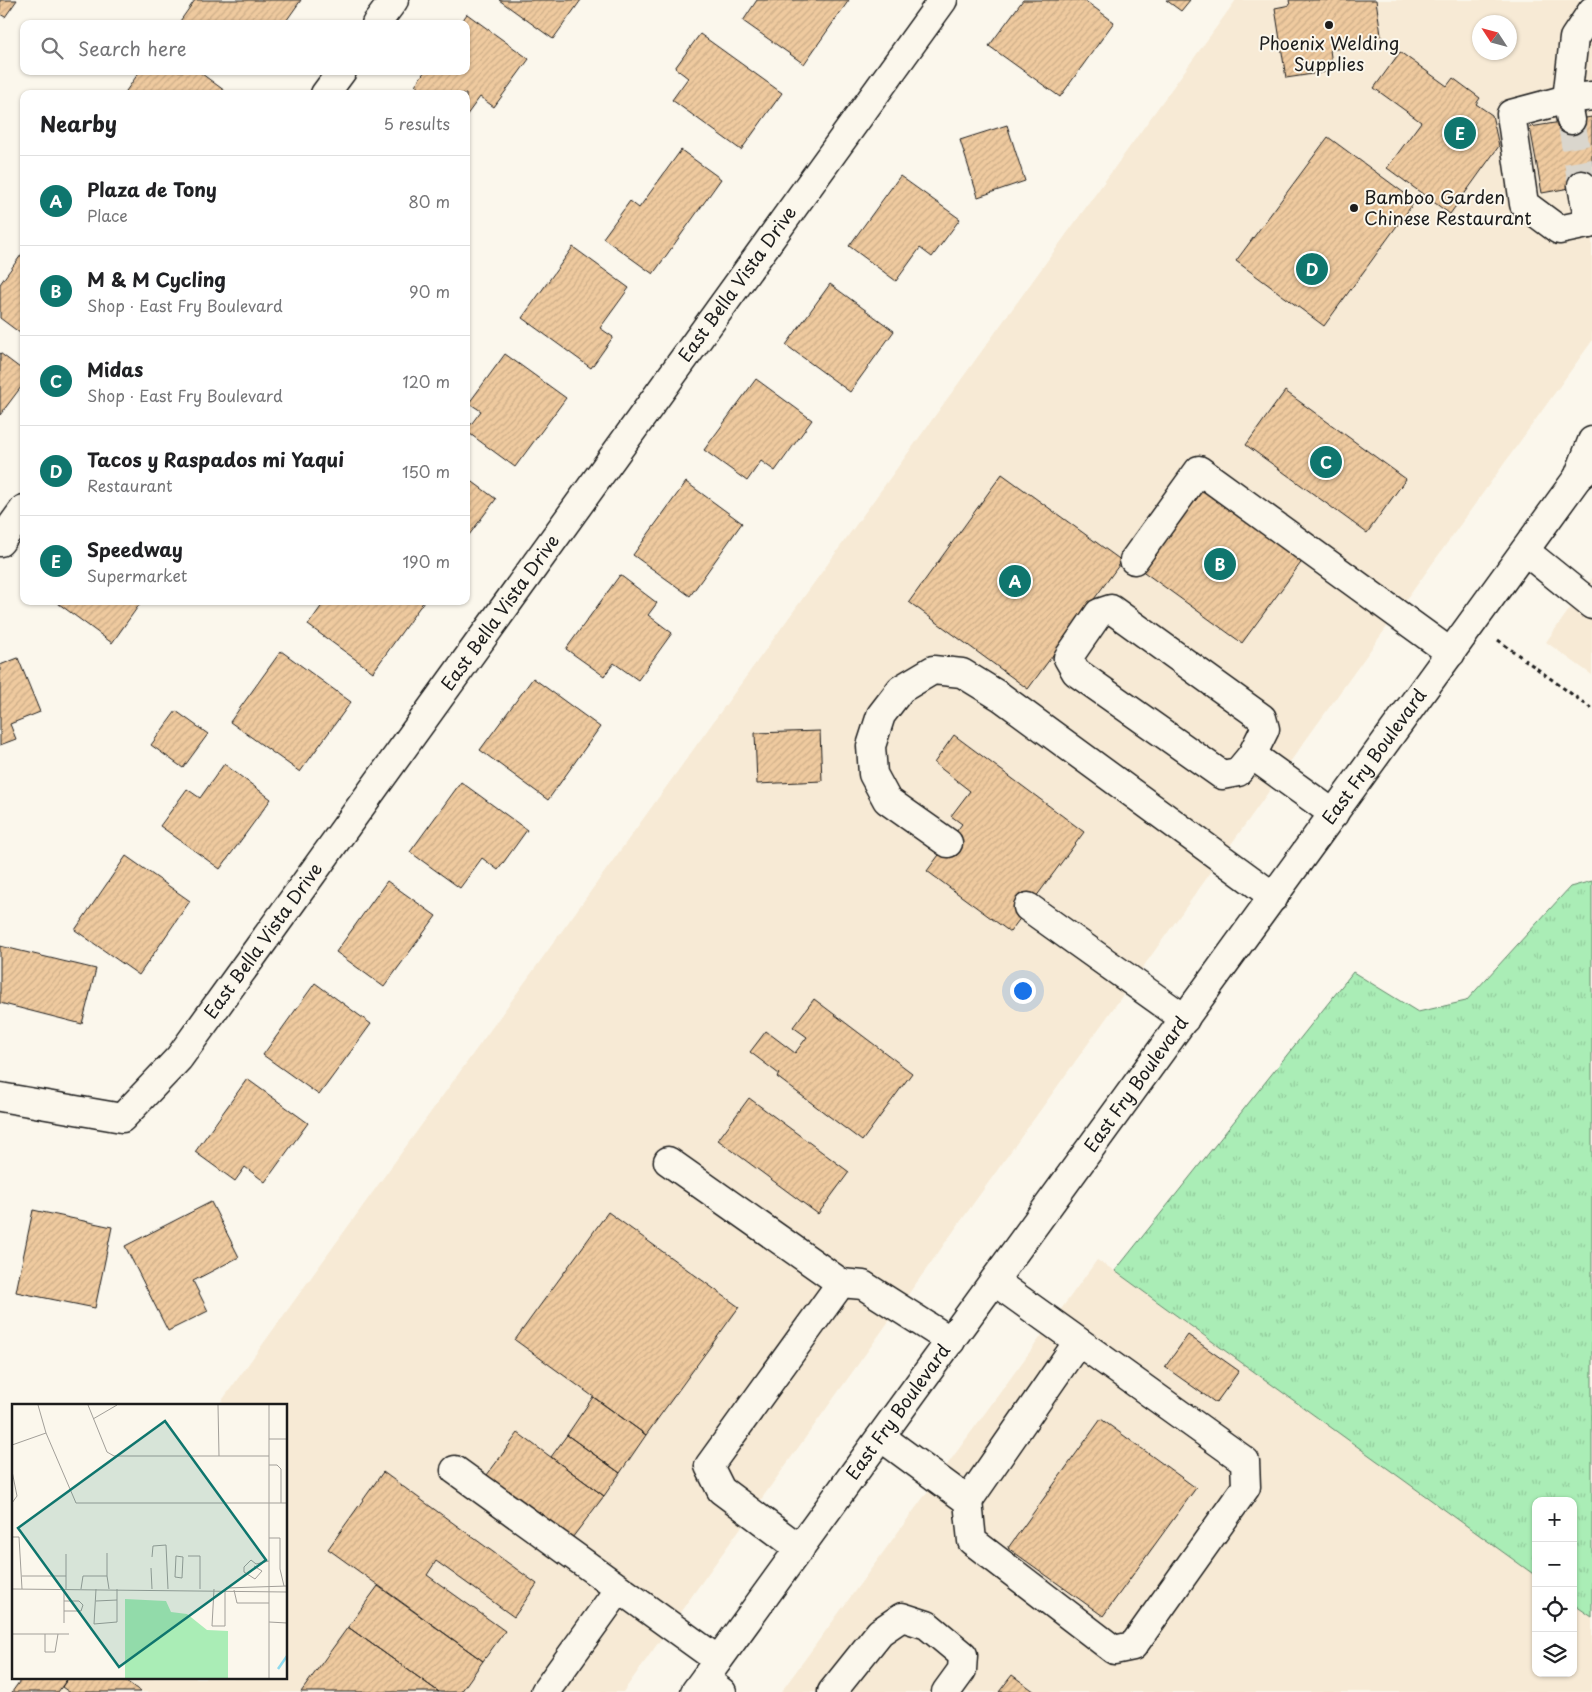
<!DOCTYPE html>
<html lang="en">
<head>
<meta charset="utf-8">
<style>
  :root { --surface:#fff; --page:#f2f2f2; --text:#202124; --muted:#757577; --line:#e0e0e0; --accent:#0f766e }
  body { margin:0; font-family:"Playpen Sans",sans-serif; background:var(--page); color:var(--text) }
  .controls { position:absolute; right:15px; bottom:15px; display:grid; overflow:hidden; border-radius:10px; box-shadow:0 1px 4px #0004 }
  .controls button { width:45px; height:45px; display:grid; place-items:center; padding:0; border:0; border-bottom:1px solid var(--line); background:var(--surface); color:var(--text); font:25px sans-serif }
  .compass { position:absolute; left:1472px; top:15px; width:45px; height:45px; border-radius:50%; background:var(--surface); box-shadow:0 1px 4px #0004; rotate:306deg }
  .you { position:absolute; left:1022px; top:990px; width:18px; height:18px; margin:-12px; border:4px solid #fff; border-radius:50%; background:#1a73e8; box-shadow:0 0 0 8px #1a73e833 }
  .badge { display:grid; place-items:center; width:32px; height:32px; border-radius:50%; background:var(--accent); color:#fff; font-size:16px; font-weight:700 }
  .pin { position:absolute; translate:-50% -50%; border:2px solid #fff; box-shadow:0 1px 5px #0006 }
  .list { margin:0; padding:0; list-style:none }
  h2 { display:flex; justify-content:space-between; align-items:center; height:65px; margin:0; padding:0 20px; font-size:21px }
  h2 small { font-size:16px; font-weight:400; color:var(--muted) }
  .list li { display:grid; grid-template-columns:32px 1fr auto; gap:15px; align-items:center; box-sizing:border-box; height:90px; padding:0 20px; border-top:1px solid var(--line) }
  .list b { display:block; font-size:19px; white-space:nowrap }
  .list p { margin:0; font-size:16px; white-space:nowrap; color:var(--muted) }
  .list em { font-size:16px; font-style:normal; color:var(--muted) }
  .icon { flex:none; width:28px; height:28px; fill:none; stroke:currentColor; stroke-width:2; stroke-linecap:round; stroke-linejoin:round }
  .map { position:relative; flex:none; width:1592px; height:1692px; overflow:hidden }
  .search { position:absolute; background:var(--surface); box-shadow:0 1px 4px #0004; left:20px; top:20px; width:450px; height:55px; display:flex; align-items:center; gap:12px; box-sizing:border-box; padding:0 18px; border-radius:10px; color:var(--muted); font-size:19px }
  .panel { position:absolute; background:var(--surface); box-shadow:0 1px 4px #0004; left:20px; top:90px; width:450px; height:515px; border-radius:10px }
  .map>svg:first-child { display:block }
  .built { fill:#f7ead5; fill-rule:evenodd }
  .grass { fill:url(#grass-tufts); stroke:#638469 }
  .building { fill:url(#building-hatch); stroke:#1c1c1c }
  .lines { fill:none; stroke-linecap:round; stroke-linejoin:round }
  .minor-tunnel { stroke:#dad6cd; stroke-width:28; stroke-dasharray:28 14; stroke-linecap:butt }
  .minor-casing { stroke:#1c1c1c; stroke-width:31 }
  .major-casing { stroke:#1c1c1c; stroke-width:31 }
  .path { stroke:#1c1c1c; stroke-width:3; stroke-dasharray:4 4; stroke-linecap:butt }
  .minor { stroke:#fbf7ec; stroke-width:28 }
  .major { stroke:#fbf7ec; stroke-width:28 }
  .poi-dot { fill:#1c1c1c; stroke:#fbf7ec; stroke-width:2 }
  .labels { text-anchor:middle; stroke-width:4; stroke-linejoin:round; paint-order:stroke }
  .poi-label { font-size:18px; fill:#1c1c1c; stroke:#fbf7ec }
  .street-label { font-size:18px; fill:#1c1c1c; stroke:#fbf7ec }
  .inset-river { fill:none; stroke:#8edaee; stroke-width:2.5 }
  .inset-road { fill:none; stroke:#a29f99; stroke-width:1 }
  .view { fill:#0f766e; fill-opacity:0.15; stroke:#0f766e; stroke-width:2.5 }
  .inset-edge { fill:none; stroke:#1c1c1c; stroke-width:2.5 }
</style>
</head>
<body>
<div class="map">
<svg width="1592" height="1692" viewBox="0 0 1592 1692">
  <defs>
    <pattern id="grass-tufts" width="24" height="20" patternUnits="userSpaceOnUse" patternTransform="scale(1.25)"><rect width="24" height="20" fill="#aaedb6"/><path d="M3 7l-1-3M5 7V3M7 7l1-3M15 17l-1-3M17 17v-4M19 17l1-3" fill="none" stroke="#92cb9c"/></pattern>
    <pattern id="building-hatch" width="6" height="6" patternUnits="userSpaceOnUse" patternTransform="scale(1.25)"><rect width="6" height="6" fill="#efca9f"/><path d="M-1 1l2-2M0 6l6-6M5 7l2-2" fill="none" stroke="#ccad88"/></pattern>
  </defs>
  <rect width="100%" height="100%" fill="#fbf7ec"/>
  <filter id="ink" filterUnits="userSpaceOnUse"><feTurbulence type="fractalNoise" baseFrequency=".02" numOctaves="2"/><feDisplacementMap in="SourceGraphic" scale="10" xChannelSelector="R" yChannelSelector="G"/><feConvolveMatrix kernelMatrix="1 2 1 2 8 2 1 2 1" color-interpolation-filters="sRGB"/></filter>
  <g filter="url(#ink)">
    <path class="built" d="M1236 0H1592V341L623 1692H11L21 1678H286V1406H218ZM1480 22H1510V52H1480Z
      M1592 578V675L1546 642Z
      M1097 1260 1115 1271 1536 1576V1673H1573V1604L1592 1617V1692H781Z"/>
    <path class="grass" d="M1592 881V1617L1573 1604V1501H1536V1576L1115 1271 1353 972 1418 1012 1466 1001 1570 887Z"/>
    <path class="building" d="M0 0H17L5 17 0 14Z
      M195 0H301L284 24H178Z
      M499 0H581L553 39Z
      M757 0H849L804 64 743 21Z
      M1023 0H1084L1114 22 1060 97 989 46Z
      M1166 0H1190L1181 11Z
      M1289 0H1376L1382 42 1330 50 1333 71 1286 78 1275 8 1290 5Z
      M467 14 529 59 494 107 480 97 466 116V94H427L415 85 425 71H466V24H460Z
      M700 34 782 93 741 150 672 100 688 78 675 68Z
      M1400 52 1447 86 1453 78 1480 98 1476 104 1492 115 1499 146 1450 214 1387 168 1421 122 1374 88Z
      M140 71H198L225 91 223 94H124Z
      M1592 117V184L1542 193 1530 127Z
      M1007 125 1025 181 978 197 960 140Z
      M1328 137 1415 201 1324 326 1236 261Z
      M681 150 721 179 653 274 603 238 630 201 639 208Z
      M900 176 960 219 932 257 920 248 896 281 849 246Z
      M573 247 629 288 600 328 613 337 591 368 522 318Z
      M24 251V336L0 318V284Z
      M830 284 894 331 850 392 786 345Z
      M0 353 24 371V383L0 415Z
      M505 354 566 398 515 467 466 431 481 411 469 403Z
      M756 379 812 420 775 471 761 461 747 481 704 450Z
      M1285 391 1406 479 1367 533 1246 445Z
      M1002 474 1122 561 1028 689 909 602Z
      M466 477 496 499 466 539Z
      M686 482 742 523 690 596 633 555Z
      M1197 484 1303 560 1242 643 1137 567Z
      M620 575 657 603 648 615 672 633 638 680 614 663 604 676 566 649Z
      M55 601H142L112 643Z
      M325 601H424L373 672 308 625Z
      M281 651 351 702 300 772 230 722Z
      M18 658 40 712 10 724 16 739 0 745V665Z
      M533 678 600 727 548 800 480 750Z
      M176 711 208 734 183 768 151 745Z
      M820 731 822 781 757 784 755 733Z
      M954 735 1084 832 1010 932 927 871 962 824 951 816 970 791 934 763Z
      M224 764 271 799 220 869 160 826 187 789 200 798Z
      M461 782 527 830 498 870 482 858 460 888 410 852Z
      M126 856 190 901 139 975 75 930Z
      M387 881 436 916 384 987 336 952Z
      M0 946 96 969 82 1024 0 1003Z
      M315 983 371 1024 319 1095 263 1055Z
      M814 999 912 1073 862 1141 777 1077 779 1074 750 1052 766 1031 795 1053 807 1037 793 1027Z
      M247 1079 308 1123 265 1182 245 1167 235 1181 195 1152Z
      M749 1098 849 1172 818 1214 718 1140Z
      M211 1202 239 1257 193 1281 208 1311 168 1331 125 1246Z
      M33 1210 112 1227 95 1308 16 1292Z
      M608 1212 739 1307 646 1435 515 1340Z
      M1188 1335 1239 1371 1216 1403 1165 1367Z
      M593 1397 646 1435 620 1473 567 1435Z
      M1101 1419 1196 1488 1103 1616 1008 1548Z
      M518 1433 604 1496 572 1538 487 1475Z
      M567 1435 620 1473 604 1496 551 1457Z
      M383 1472 537 1584 514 1617 436 1561 427 1575 505 1631 483 1661 328 1549Z
      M378 1586 483 1661 461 1692H439L348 1627Z
      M348 1627 439 1692H301Z
      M1012 1675 1035 1692H999Z
      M22 1678H68L58 1692H12Z
      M68 1678H122L141 1692H69L62 1687Z"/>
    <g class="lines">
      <path class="minor-tunnel" d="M1571 120 1582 185"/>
      <defs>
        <g id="minor">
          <path d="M376 24 394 0"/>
          <path d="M325 94 342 71"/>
          <path d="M1592 96 1567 99 1511 114 1524 204 1559 230 1592 223"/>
          <path d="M1571 120 1567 99 1574 38 1592 11"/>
          <path d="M1582 185 1589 224"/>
          <path d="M0 542 24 509"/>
          <path d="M1525 551 1592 605"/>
          <path d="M1134 560 1199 470 1451 653"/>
          <path d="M1111 609 1262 718 1265 729 1252 755 1238 772 1222 775 1076 672 1068 658 1099 613Z"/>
          <path d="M1252 755 1334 814"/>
          <path d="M948 843 887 800 873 774 871 746 881 715 901 689 933 670 962 673 1001 697 1274 897"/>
          <path d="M1028 907 1185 1019"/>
          <path id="s1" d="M0 1097 122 1118 179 1058 943 0"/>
          <path d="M668 1161 841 1283"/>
          <path d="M881 1437 968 1501 972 1541 1114 1650 1133 1646 1246 1487 1245 1461 994 1281"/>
          <path d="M455 1470 718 1660"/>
          <path d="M968 1501 1078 1342"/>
          <path d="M800 1549 721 1490 709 1466 841 1283 863 1285 951 1341"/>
          <path d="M705 1679 722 1692"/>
          <path d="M545 1692 619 1589"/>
          <path d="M832 1692 880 1632 902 1617 927 1625 963 1655 962 1670 946 1692"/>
        </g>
        <g id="major">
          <path d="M1578 477 1592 441"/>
          <path id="s2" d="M695 1692 1578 477 1592 466"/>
        </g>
      </defs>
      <use href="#minor" class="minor-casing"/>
      <use href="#major" class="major-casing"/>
      <path class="path" d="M1498 640 1592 709"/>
      <use href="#minor" class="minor"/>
      <use href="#major" class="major"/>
    </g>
  </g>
  <g class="poi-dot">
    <circle cx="1329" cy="25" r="5"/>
    <circle cx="1354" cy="208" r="5"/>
  </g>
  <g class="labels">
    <g class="poi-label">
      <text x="1329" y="50">Phoenix Welding<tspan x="1329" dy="21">Supplies</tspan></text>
      <text x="1364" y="204" text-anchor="start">Bamboo Garden<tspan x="1364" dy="21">Chinese Restaurant</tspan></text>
    </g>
    <g class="street-label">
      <text dy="6" stroke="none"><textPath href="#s1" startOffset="1161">East Bella Vista Drive</textPath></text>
      <text dy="6" stroke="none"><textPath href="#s1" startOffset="756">East Bella Vista Drive</textPath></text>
      <text dy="6" stroke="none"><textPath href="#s2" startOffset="1156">East Fry Boulevard</textPath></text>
      <text dy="6" stroke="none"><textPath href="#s1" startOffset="351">East Bella Vista Drive</textPath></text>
      <text dy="6" stroke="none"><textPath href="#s2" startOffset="751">East Fry Boulevard</textPath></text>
      <text dy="6" stroke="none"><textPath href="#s2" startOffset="346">East Fry Boulevard</textPath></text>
    </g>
  </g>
  <g transform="translate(12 1404)">
    <rect width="275" height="275" fill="#fbf7ec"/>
    <path d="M113 195 154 197 159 208 175 210 195 226 216 227V274H113Z" fill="#aaedb6"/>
    <path class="inset-river" d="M266 265 275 252"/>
    <path class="inset-road" d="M26 1 34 29 64 99H275M76 1 95 48 102 52H257M206 1 207 52M81 15 105 1M257 35H275M0 41 34 29M257 61H265L269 65V99M0 67 5 92 0 99M0 133H7L10 185M257 134H268V165L272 182M95 149V172M54 150V185M164 152 171 153 170 174 163 173ZM176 152H188V185M140 153 141 142 154 141 156 185M242 162 250 167 243 175 232 168V163L239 156 244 160 257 157M139 164 140 185M10 172H54M214 184 275 182M0 185 275 188M69 185 71 172H95L97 185M84 185 82 220 105 218V185M202 185 200 222H213V185M222 186 225 199H257M84 197 105 196M52 207H69L71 201 67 197H52M257 218 275 219M52 219V185M0 230H57M33 230V248H43L46 230M257 274V1"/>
    <path class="view" d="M153 17 254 156 107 263 6 124Z"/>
    <rect width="275" height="275" class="inset-edge"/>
  </g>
</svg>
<div class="controls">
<button>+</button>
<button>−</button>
<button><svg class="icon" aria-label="locate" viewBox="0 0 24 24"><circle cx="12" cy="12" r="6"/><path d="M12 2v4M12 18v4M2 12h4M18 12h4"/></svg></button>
<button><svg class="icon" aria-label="layers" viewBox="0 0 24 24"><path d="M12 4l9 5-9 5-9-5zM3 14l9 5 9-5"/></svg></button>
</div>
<svg class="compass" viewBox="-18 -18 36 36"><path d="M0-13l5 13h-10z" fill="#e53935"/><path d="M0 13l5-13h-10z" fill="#757577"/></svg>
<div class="you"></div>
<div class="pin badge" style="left:1015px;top:581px">A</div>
<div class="pin badge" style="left:1220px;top:564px">B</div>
<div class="pin badge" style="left:1326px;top:462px">C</div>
<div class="pin badge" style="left:1312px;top:269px">D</div>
<div class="pin badge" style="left:1460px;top:133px">E</div>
<div class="search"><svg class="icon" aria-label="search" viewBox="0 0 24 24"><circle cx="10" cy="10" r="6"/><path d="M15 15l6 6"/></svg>Search here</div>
<section class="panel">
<h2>Nearby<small>5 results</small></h2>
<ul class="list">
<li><span class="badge">A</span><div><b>Plaza de Tony</b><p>Place</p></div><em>80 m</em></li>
<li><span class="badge">B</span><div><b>M &amp; M Cycling</b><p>Shop · East Fry Boulevard</p></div><em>90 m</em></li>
<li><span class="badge">C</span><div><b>Midas</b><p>Shop · East Fry Boulevard</p></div><em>120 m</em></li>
<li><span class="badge">D</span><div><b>Tacos y Raspados mi Yaqui</b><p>Restaurant</p></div><em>150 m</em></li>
<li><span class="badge">E</span><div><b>Speedway</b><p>Supermarket</p></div><em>190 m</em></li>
</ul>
</section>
</div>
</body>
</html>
